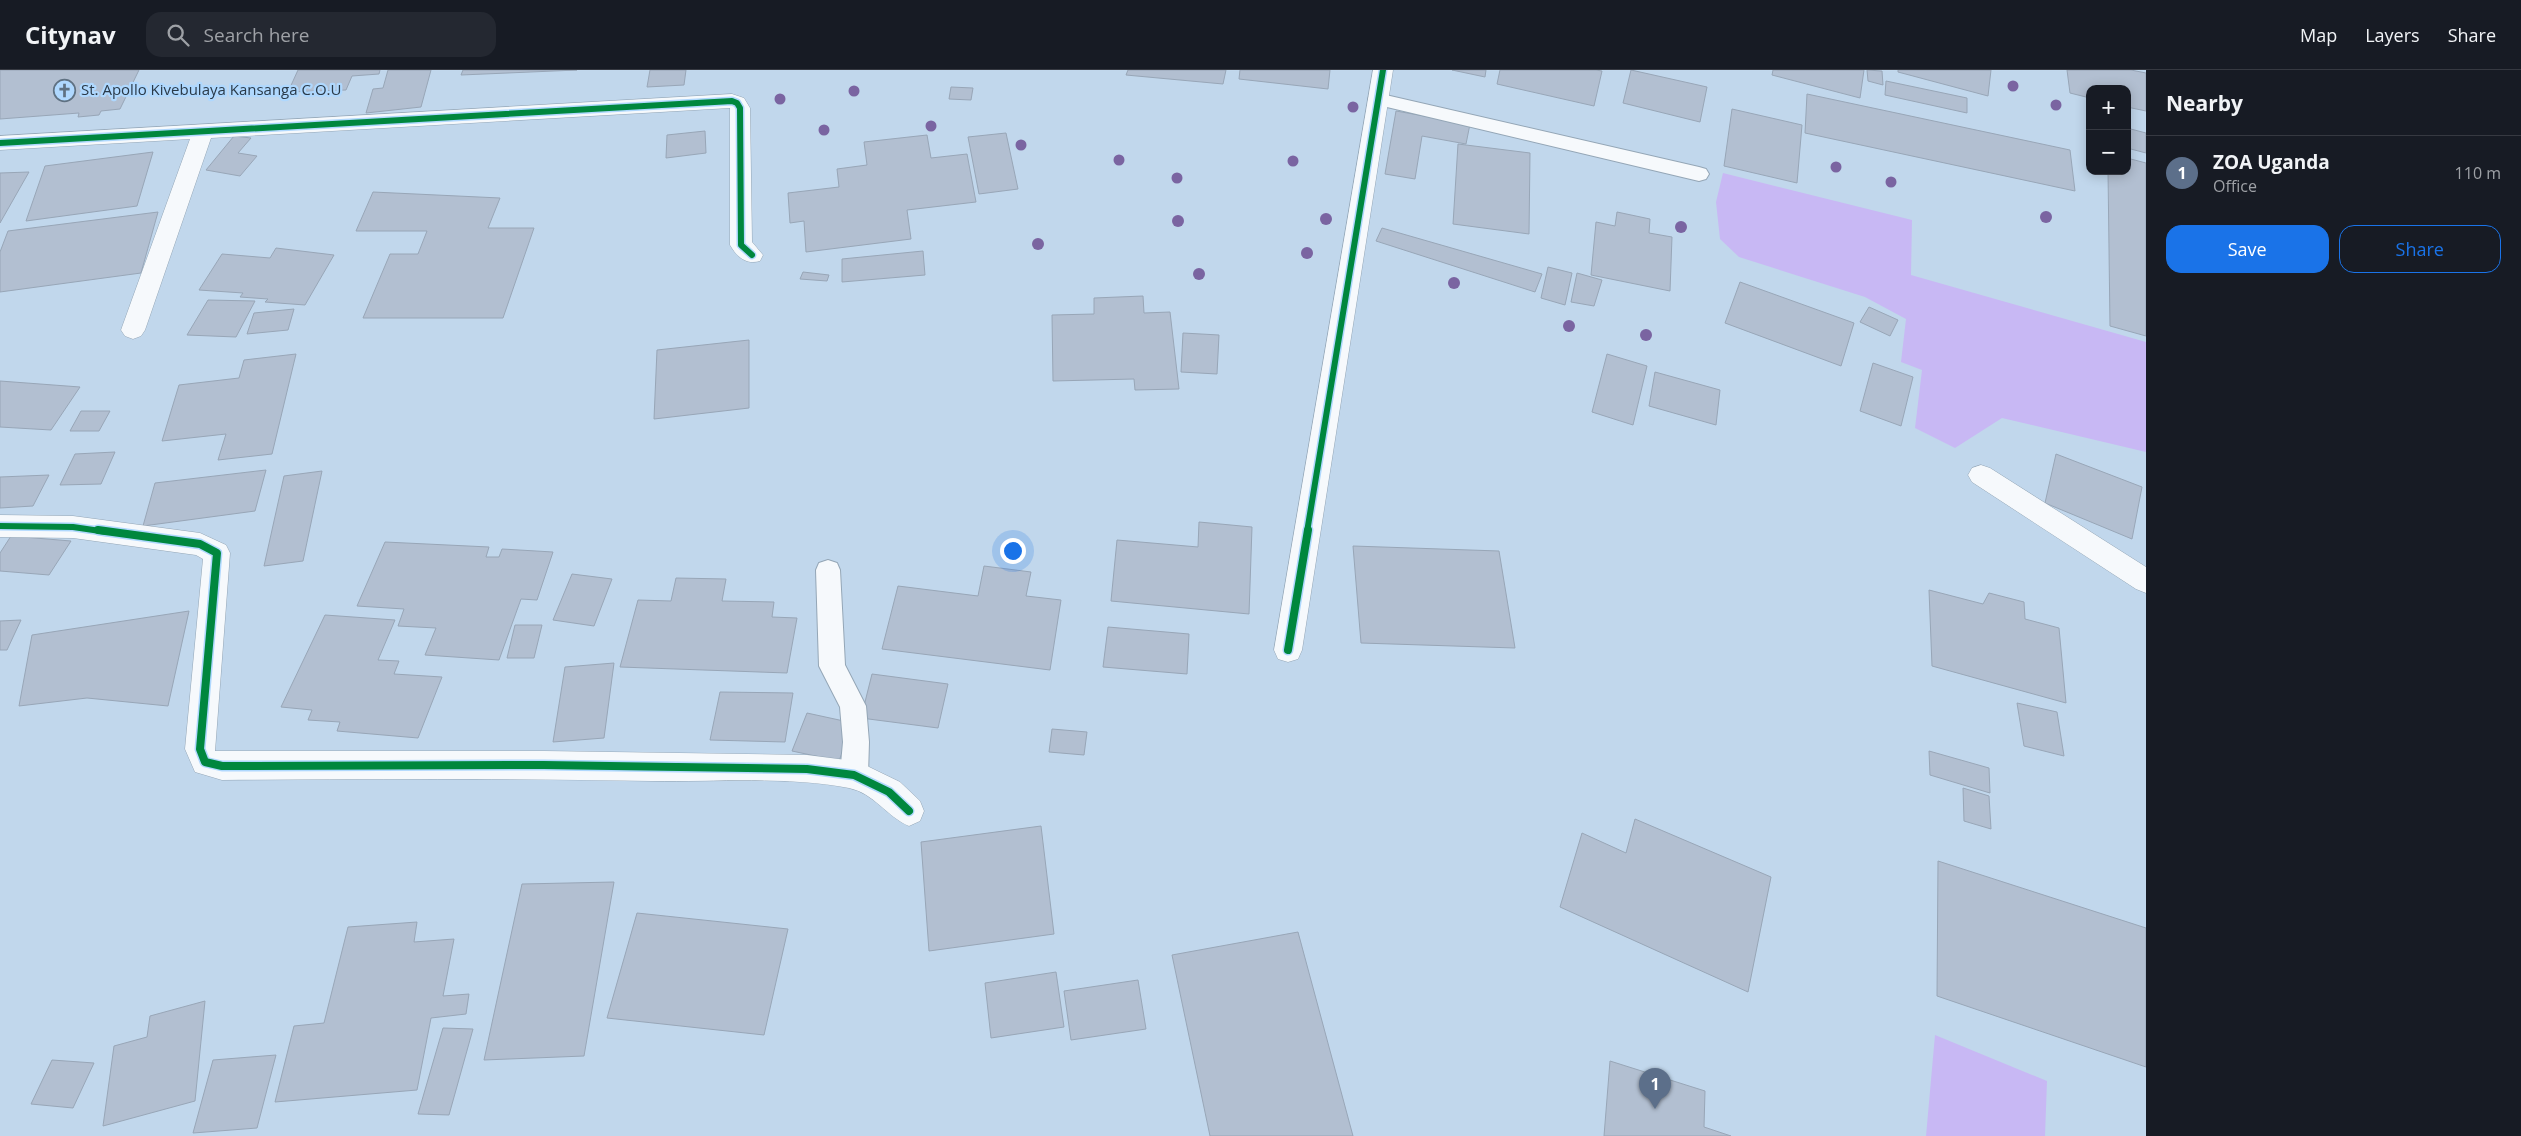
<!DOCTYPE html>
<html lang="en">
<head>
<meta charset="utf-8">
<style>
  :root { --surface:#171b24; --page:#242831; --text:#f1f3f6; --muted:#9ea1a6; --line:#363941; --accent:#1a73e8 }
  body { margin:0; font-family:"Open Sans",sans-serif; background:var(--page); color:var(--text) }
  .controls { position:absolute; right:15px; top:15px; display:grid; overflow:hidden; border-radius:10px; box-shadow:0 2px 12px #0003 }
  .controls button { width:45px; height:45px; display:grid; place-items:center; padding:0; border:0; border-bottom:1px solid var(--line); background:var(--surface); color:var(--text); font:25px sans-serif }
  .you { position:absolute; left:1012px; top:480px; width:18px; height:18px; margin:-12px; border:4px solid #fff; border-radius:50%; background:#1a73e8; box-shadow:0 0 0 8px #1a73e833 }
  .badge { display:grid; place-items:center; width:32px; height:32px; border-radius:50%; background:var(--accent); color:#fff; font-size:16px; font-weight:700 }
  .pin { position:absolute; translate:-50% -41px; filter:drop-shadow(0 1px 2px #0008) }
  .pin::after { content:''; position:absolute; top:26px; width:18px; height:15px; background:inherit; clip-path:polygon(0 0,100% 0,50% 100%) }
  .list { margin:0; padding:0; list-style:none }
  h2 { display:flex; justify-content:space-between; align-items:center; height:65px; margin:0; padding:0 20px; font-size:21px }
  h2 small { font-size:16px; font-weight:400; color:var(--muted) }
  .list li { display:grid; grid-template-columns:32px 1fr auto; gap:15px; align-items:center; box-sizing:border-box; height:75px; padding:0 20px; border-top:1px solid var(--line) }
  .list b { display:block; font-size:19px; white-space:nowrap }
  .list p { margin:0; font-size:16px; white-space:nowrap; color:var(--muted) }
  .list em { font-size:16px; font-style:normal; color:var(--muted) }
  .actions { display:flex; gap:10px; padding:15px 20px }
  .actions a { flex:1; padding:11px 0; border:1px solid var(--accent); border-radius:15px; text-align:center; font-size:18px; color:var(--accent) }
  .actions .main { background:var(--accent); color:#fff }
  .icon { flex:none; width:28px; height:28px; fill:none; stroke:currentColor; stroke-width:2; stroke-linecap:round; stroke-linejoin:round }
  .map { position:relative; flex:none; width:2146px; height:1066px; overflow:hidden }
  header { display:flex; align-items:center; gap:30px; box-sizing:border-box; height:70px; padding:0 25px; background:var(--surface); border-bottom:1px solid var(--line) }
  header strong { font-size:24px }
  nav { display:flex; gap:28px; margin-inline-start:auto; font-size:18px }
  .search { width:350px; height:45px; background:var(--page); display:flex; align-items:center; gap:12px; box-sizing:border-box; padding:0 18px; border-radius:15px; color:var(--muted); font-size:19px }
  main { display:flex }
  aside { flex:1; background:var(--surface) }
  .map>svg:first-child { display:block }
  .green { fill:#c8b8f4 }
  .building { fill:#b2bfd1; stroke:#98a6b7 }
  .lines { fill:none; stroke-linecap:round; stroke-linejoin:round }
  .lane-casing { stroke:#94a6b6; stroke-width:2 }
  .street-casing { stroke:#94a6b6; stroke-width:1 }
  .lane { fill:#f6f9fc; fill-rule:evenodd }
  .street { fill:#f6f9fc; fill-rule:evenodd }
  .cycleway-far1-casing { stroke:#afd8fe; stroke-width:9 }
  .cycleway-casing { stroke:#afd8fe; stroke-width:11 }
  .cycleway-far1 { stroke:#00873e; stroke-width:6 }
  .cycleway { stroke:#00873e; stroke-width:8 }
  .tree { fill:#7a64a1 }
  .labels { text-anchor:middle; stroke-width:4.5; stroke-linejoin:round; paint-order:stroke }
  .far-poi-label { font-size:15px; fill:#2a3a49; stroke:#afd8fe; text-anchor:start }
</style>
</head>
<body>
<header>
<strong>Citynav</strong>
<div class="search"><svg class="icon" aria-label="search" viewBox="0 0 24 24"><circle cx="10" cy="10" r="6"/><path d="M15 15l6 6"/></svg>Search here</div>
<nav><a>Map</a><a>Layers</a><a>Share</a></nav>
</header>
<main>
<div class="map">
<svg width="2146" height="1066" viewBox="0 0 2146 1066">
  <rect width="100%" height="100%" fill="#c1d7ec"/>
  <path class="green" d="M1723 103 1912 150 1911 205 2146 272V382L2002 348 1955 378 1915 358 1922 300 1901 292 1906 249 1865 227 1739 187 1720 169 1716 132Z
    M1935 965 2047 1011 2045 1066H1926Z"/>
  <path class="building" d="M0 0H139L120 39 101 41 99 45 78 47 79 43 0 49Z
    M298 0H380L379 4 352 6 346 20 288 22Z
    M388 0H431L421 37 366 43 373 19 383 18Z
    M463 0H577L461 5Z
    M650 0H686L684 15 647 17Z
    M1128 0H1226L1223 14 1126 5Z
    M1240 0H1330L1328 19 1239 9Z
    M1452 0H1486L1485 7Z
    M1500 0H1596L1602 1 1594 36 1497 14Z
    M1631 0 1707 17 1700 52 1623 33Z
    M1773 0H1864L1860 28 1772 5Z
    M1867 0 1882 1 1883 15 1868 11Z
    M1898 0H1991L1988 26 1898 2Z
    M2067 0H2131L2146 3V41L2127 37V19H2090V28L2070 23Z
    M1886 11 1967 28V43L1885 25Z
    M951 17 973 18 971 30 949 29Z
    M1807 24 2070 80 2075 121 1805 63Z
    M1732 39 1802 55 1797 113 1724 96Z
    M1396 41 1470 54 1466 74 1422 66 1415 109 1385 104Z
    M2127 58 2146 63V83L2127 78Z
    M705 61 706 83 666 88 667 65Z
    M1006 63 1018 119 979 124 968 67Z
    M927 65 931 88 967 84 976 132 907 140 911 169 806 182 804 151 790 153 788 123 839 117 837 99 867 95 864 72Z
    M234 66 251 68 238 83 257 86 240 106 206 100Z
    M1458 74 1530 83 1529 164 1453 154Z
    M153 82 137 136 26 151 45 96Z
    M2127 88 2146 93V266L2110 256 2108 101H2127Z
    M29 102 0 153V103Z
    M373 122 500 128 488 158H534L503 248H363L390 184H418L427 161H356Z
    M158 142 141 203 0 222V182L8 161Z
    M1617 142 1650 149 1649 163 1672 167 1670 221 1591 205 1596 152 1615 156Z
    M1382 158 1542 204 1535 222 1376 171Z
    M276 178 334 185 305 235 265 232 268 229 240 227 243 223 199 220 222 184 270 188Z
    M923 181 925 205 842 212V189Z
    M1548 197 1572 203 1565 235 1541 228Z
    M803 202 829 205 827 211 800 209Z
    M1577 203 1602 210 1594 236 1571 232Z
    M1740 212 1854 253 1841 296 1725 253Z
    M1143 226 1144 243 1170 242 1179 319 1135 320 1134 309 1053 311 1052 245 1094 244V228Z
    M208 230 255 231 236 267 187 265Z
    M1869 237 1898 250 1890 266 1860 252Z
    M294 239 288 260 247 264 254 243Z
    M1183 263 1219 265 1217 304 1181 302Z
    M749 270V338L654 349 657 280Z
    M296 284 272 384 218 390 226 364 162 371 179 315 239 308 244 290Z
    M1607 284 1647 296 1633 355 1592 342Z
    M1873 293 1913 307 1901 356 1860 341Z
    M1655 302 1720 320 1716 355 1649 336Z
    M0 311 80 317 51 360 0 357Z
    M81 341H110L99 361H70Z
    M115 382 101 414 60 415 75 384Z
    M2056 384 2142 417 2132 469 2045 433Z
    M266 400 255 441 143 456 155 413Z
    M322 401 303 491 264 496 284 406Z
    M49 405 33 436 0 438V407Z
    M1199 452 1252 457 1249 544 1111 531 1117 470 1198 477Z
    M11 466 71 471 49 505 0 501V483Z
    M385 472 489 477 486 487H499L502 479 553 482 537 530 521 529 499 590 425 585 436 558 398 556 404 539 357 536Z
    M1353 476 1499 481 1515 578 1361 573Z
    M984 496 1031 502 1026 526 1061 530 1050 600 882 579 898 516 978 526Z
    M572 504 612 509 594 556 553 550Z
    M676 508 726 509 722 531 774 532 772 547 797 548 787 603 620 597 638 530 671 531Z
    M1929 520 1983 534 1989 523 2024 532 2025 549 2059 558 2066 633 1932 596Z
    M189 541 168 636 87 628 19 636 32 565Z
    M325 545 395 550 378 590 399 591 394 604 442 607 418 668 337 661 340 652 308 650 312 640 281 637Z
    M21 550 7 580H0V551Z
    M515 555H542L534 588H507Z
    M1108 557 1189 564 1187 604 1103 597Z
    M614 593 604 668 553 672 565 597Z
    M872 604 948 614 938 658 861 648Z
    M720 622 793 623 785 672 710 670Z
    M2017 633 2057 642 2064 686 2024 676Z
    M807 643 853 653 839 691 792 681Z
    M1052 659 1087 662 1084 685 1049 682Z
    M1929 681 1989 698 1990 723 1930 705Z
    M1963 718 1989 726 1991 759 1964 751Z
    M1635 749 1771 807 1748 922 1560 837 1582 763 1626 783Z
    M1041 756 1054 864 929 881 921 772Z
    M1938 791 2146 858V997L1937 926Z
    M614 812 584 986 484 990 522 814Z
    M637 843 788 859 764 965 607 948Z
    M417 852 414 872 454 869 443 926 469 924 466 944 431 948 417 1020 275 1032 294 956 324 953 348 857Z
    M1298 862 1353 1066H1210L1172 885Z
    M1056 902 1064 957 991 968 985 913Z
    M1138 910 1146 959 1071 970 1064 921Z
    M205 931 195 1031 103 1056 114 976 147 967 150 946Z
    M443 958 473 959 449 1045 418 1044Z
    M276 985 257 1058 193 1063 213 990Z
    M52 990 94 993 73 1038 31 1034Z
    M1610 991 1705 1021 1704 1057 1731 1066H1604Z"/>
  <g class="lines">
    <defs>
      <path id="lane" d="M1377 23 1699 97 1706 99 1709 104 1706 109 1699 111 1370 33 1368 29 1370 25Z
        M828 490 837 493 840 500 845 595 866 636 869 672 868 705 864 714 854 718 844 714 840 705 843 672 840 637 819 596 816 500 819 493Z"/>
      <path id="street" d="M1373 0H1393L1302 580 1298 589 1288 592 1278 589 1274 580Z
        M732 24 744 28 750 38 752 172 763 185 760 191C746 195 737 187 730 175V38L211 68 145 260 141 266 133 269 125 266 121 260 190 69 0 80V66Z
        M1981 395 1990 398 2146 497V523L2136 519 1972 412 1968 405 1972 398Z
        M0 445 73 446 200 463 226 475 230 483 215 681H544L807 685 854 691 865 695 900 712 920 731 924 741 920 751 909 756C887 747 874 723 849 718 790 706 714 712 653 711 509 708 366 709 222 710L195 702 185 679 203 489 196 485 73 468 0 467Z"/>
    </defs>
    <use href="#lane" class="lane-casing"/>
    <use href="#street" class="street-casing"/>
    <use href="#lane" class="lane"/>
    <use href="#street" class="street"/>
    <defs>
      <path id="cycleway-far1" d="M0 73 732 31 737 33 740 38 741 175 752 185
        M0 456 73 457 107 462
        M1307 462 1383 0"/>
      <path id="cycleway" d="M98 460 200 474 217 483 200 679 205 692 222 696 544 695 807 699 854 705 889 722 909 741
        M1288 580 1308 460"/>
    </defs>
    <use href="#cycleway-far1" class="cycleway-far1-casing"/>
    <use href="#cycleway" class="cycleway-casing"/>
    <use href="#cycleway-far1" class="cycleway-far1"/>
    <use href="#cycleway" class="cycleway"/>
  </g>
  <g class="tree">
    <circle cx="2013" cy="16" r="5.5"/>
    <circle cx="854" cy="21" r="5.5"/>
    <circle cx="780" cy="29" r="5.5"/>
    <circle cx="2056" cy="35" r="5.5"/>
    <circle cx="1353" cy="37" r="5.5"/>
    <circle cx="931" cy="56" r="5.5"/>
    <circle cx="824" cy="60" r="5.5"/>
    <circle cx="1021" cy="75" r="5.5"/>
    <circle cx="1119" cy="90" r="5.5"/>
    <circle cx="1293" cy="91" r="5.5"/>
    <circle cx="1836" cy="97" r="5.5"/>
    <circle cx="1177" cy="108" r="5.5"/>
    <circle cx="1891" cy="112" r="5.5"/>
    <circle cx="2046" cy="147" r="6"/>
    <circle cx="1326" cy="149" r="6"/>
    <circle cx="1178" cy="151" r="6"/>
    <circle cx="1681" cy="157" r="6"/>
    <circle cx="1038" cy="174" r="6"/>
    <circle cx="1307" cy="183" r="6"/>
    <circle cx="1199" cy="204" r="6"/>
    <circle cx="1454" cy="213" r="6"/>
    <circle cx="1569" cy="256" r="6"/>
    <circle cx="1646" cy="265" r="6"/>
  </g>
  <defs>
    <symbol id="church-ring" viewBox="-11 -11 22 22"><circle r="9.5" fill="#afd8fe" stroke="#5f7182" stroke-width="1.5"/><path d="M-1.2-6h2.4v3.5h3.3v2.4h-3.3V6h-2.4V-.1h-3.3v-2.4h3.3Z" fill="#5f7182"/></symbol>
  </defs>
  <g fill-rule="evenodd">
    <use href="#church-ring" x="52" y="8" width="25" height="25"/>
  </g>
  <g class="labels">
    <g class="far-poi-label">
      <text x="81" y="25">St. Apollo Kivebulaya Kansanga C.O.U</text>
    </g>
  </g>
</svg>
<div class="controls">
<button>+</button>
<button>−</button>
</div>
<div class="you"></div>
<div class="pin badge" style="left:1655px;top:1039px;background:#5c6f8a">1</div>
</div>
<aside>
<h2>Nearby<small></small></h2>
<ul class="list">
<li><span class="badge" style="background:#5c6f8a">1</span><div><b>ZOA Uganda</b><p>Office</p></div><em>110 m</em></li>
</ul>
<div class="actions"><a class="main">Save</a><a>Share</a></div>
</aside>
</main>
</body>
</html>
